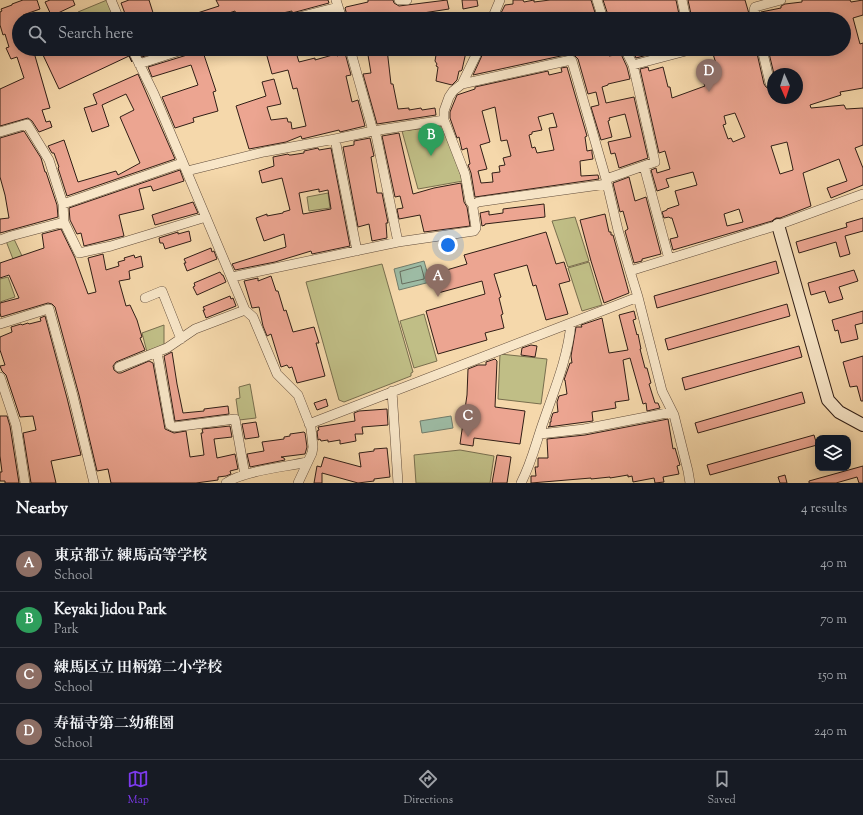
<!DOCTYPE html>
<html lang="en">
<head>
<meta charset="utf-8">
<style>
  :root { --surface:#171b24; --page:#242831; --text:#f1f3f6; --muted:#9ea1a6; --line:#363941; --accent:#7c3aed }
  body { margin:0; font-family:"Sorts Mill Goudy","Noto Serif JP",serif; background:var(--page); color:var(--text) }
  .controls { position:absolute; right:12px; bottom:12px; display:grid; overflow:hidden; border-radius:8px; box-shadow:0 2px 10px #0003 }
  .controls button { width:36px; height:36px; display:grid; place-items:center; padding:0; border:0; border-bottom:1px solid var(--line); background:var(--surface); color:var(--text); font:20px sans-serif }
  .compass { position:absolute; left:767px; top:68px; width:36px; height:36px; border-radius:50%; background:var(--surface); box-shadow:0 2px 10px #0003; rotate:177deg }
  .you { position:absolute; left:448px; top:245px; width:14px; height:14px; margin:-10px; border:3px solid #fff; border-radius:50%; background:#1a73e8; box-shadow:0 0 0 6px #1a73e833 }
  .badge { display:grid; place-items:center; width:26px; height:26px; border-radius:50%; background:var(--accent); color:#fff; font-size:13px; font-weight:700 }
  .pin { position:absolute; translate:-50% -33px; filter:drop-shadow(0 1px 2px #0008) }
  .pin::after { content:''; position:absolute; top:21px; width:14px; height:12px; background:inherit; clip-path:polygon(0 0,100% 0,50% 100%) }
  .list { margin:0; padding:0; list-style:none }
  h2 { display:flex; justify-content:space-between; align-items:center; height:52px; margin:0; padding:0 16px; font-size:17px }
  h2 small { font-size:13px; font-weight:400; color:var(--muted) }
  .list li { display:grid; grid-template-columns:26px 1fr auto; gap:12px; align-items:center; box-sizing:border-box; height:56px; padding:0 16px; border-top:1px solid var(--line) }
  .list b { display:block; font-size:15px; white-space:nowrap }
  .list p { margin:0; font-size:13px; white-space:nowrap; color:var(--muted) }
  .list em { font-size:13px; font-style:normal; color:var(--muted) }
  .icon { flex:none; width:22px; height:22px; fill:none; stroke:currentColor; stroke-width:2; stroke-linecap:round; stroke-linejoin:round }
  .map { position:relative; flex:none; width:863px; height:483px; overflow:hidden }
  .search { position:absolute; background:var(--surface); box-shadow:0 2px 10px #0003; left:12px; right:12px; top:12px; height:44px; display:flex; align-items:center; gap:10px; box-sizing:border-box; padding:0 14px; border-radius:22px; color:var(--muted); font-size:15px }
  .sheet { height:276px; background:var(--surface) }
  nav { display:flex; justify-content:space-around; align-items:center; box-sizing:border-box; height:56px; border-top:1px solid var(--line); background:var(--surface); font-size:11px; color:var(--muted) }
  nav a { display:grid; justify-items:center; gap:2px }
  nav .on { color:var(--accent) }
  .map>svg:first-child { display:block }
  .green { fill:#c0be86; stroke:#786e4e }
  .water { fill:#9dbba4; stroke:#717c6b }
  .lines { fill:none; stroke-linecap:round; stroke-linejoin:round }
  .shore { stroke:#666c5d; stroke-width:1 }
  .building { fill:#eca591; stroke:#301e16; fill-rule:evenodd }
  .street-casing { stroke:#614c3b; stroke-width:10 }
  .secondary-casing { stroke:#301e16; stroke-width:14 }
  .street { stroke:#f8e6c8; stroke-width:9 }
  .secondary { stroke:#f8e6c8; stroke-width:12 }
</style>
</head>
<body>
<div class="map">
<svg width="863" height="483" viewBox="0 0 863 483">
  <rect width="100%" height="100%" fill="#f5d8ab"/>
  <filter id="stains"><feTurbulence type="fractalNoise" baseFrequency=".005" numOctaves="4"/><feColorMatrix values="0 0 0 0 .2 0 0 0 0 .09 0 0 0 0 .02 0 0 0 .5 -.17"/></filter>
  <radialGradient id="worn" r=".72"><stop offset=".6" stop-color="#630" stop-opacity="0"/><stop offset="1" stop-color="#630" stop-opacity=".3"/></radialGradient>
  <path class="green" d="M107 0 116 19H81L78 12Z
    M443 126 463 181 418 189 402 131Z
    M328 193 330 208 309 211 307 197Z
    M575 217 589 261 568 267 552 221Z
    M14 239 22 256 13 259 6 241Z
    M589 262 602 305 582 311 568 268Z
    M382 264 413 372 411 373V376L344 402 339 400 306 282Z
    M8 277 15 297 0 302V279Z
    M424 314 437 361 414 368 400 321Z
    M164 325V345L147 352 142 333Z
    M500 354 547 359 541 404 498 399Z
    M250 384 256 418 239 420 236 399 240 398 239 387Z
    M460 450 494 456 490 483H416L414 455Z"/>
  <path class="water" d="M424 261 430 282 399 290 394 269Z
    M451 416 453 428 422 433 420 421Z"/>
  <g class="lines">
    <path class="shore" d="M421 266 424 277V279L402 284 400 272Z"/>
  </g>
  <path class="building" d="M23 0H37L40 9 23 15 25 19H19V49H33L50 108 42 110 46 122 50 121 52 127 39 132 32 121 28 118 0 126V89L24 78 17 57 11 59 6 48 9 47 5 34 3 35 0 25V12L2 11 1 9 12 5V4Z
    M50 0H73L75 5 58 13 60 16 53 19 45 2Z
    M129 0H149L155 19H127L121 3Z
    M216 0H328L329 3 292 13V11L278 14V18L273 19H237L235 11 211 19H185V17L219 6Z
    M368 0H393L394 3 399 6 447 0 449 9 384 19H348L345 8 346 7 368 2Z
    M462 0H477L478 6 463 9Z
    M513 0H523L524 2 534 0V2L550 0H591L597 19H501L500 15 505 5 513 4Z
    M603 0H676L680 19H621L620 15 609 18Z
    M688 0H745L750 17 745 19H692Z
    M802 0H850L851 2 863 0V15L853 18 860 44 863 43V88L840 92 841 95 810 105 811 108 844 105 846 109 863 108V145L855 148 863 168V185L831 198 827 188 847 181 839 159 803 173 811 206 780 218H776L772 221 673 250 670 239 678 237 672 218H670L669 217 664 218 662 212 667 210V209L679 205 675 191 697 185 693 172 666 179 669 187 657 191 651 170 656 168 657 173 670 169 665 151 659 153 640 69 648 67 649 71 663 67 668 87H670L672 98 705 86 702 79 719 73 713 54 724 51 723 49H756L764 84 766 87 769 89 772 98H797V74H774L768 49H792L793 51 799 49H809L810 52 821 49H844V19H808L807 14 790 15 791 19H762L761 12 781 8V6L785 4 802 2ZM735 113 745 137 733 142 731 138 728 139 723 125 726 124 724 116ZM787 142 793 169V170L780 174 771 146ZM739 209 743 222 727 226 724 214Z
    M55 49H126L132 62 129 56 59 89 43 55Z
    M139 49H166L142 57Z
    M191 49H193V51L202 49 216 91 213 92 218 111 193 118 194 122 175 128 162 97 198 85 191 65 152 77 148 67 187 55 190 53Z
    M265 49H295L299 62 315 58V60L336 54 337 56 345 53 351 75 346 76 352 102 358 100 365 126 340 132 339 130 302 139 301 136 286 142 249 149 236 106 266 96 262 82 274 79 281 104 267 107 271 120 287 118 288 122H291L292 129 306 126 297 88 293 89 288 70 272 74Z
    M367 49H387L391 84H393L398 109 409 108V110L421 108 422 110 435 108 436 115 377 124 363 74 371 73Z
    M437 49H462L461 51 466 52 462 70 461 71H459L457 80 452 85 436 81 438 67 436 66 437 64 435 61Z
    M485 49H500L501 50 508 49H605L609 56 621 54 627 67 630 79 608 84V85L602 87 606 103 634 97 648 158 619 168 615 153 611 154 608 142 631 137 625 114 609 118 610 120 608 121 612 137 601 140 591 107 599 105 596 92 588 94 578 59 575 56 570 54 473 75Z
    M632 49H670L636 58Z
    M567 67 587 136 585 137 587 151 592 150V153L593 159 580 161 581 176 598 175 599 179 475 197 471 173 468 165 470 164 467 148 462 150 459 137 457 138 450 118V112L457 95 475 89V87L548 71 549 75 562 72 561 68ZM495 107 501 141 507 140 511 156 503 158 505 165 499 166 500 172 492 173 493 182 481 183 478 171 487 169 480 145 490 142 482 111ZM553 113 557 127 549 128 554 150 537 153 535 147 532 148 529 135 532 134V132L542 130 538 117Z
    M138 74 175 159 67 196 58 168 59 167 54 153H52L48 146 64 140 78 182 116 171 118 175 140 163 120 117 134 110 126 94 102 105 109 126 92 132 84 108 97 104 93 94Z
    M24 131 41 158 45 172H46L57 205 58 217 0 233V219L9 218 5 195 0 177V138Z
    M399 133 413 194 434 188 461 183 464 202 467 207 470 226 424 232 420 215 399 219 397 209 403 208 400 196 395 197 382 136Z
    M370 138 374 156 371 157 377 193H382L388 223H386L387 238 372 241 369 224 358 227 343 147 354 145V141Z
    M318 148 319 150 331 148 350 246 312 254 311 251 275 262 235 270 232 264 286 247 284 234 264 241 256 218 267 214V216L283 213V212L290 210 282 178 262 183 259 171 274 166 273 157 288 154 289 155H291L304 153V151ZM319 189V192L328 190 331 209 303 214 299 193Z
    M180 170 184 181 153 191 151 186 139 189 144 209 119 215 124 236 84 246 81 233 77 234 70 220 69 208Z
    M629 177 635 201 646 197 661 254 642 259V261L634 263 625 231 628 229 623 211 620 212 613 183Z
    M193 202 198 213 155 225 152 215Z
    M544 204 545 217 485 224V225L482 226 480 213 489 211V215L503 213V209Z
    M605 214 609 232H611V235H613L629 293 604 303 591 261 580 220Z
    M863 218V231L845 236 850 254 840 257 836 242 799 253 796 242 847 227 846 223Z
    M61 229 75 258 88 294 96 292 88 258 103 254 106 270 119 266 118 262 125 260 124 258 134 255 135 258 141 256 143 267 129 271 130 279 119 281 126 306 130 305 137 320 142 337 140 338 145 350 116 362 113 366 114 370 118 373H121L149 361 153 363 165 429 174 433 186 431 190 457 204 455 201 433H203L202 429 230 426 232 437 214 439 217 458 235 454 238 469 230 471 231 474 226 476 218 477V480L196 483H111L108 469 97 471 79 395 55 307 52 304 48 303 1 317 0 313V303L19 298 9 275 0 278V263L44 248 42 234Z
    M189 231 191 241 165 249 163 243H160L159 238 178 232V234Z
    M546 232 556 264 564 262 570 281 559 284 568 314 546 320 536 285 533 286 527 265 494 274 501 297 499 298 503 314 501 315 504 328 485 333 487 340 438 354 426 311 485 294 482 281 438 293 433 274 467 264 464 255Z
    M211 248 212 252 214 251 217 259 187 271 184 263H186L184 259Z
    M776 261 779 273 657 308 654 296Z
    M854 270 858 281 839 287 843 299 829 303 825 291 811 295 808 283Z
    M220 272 222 275H223L226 282 197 295 193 287 195 286 194 283Z
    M271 276 276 291H278L284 311 286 310 293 332 314 327 319 343H316L325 376 297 383 292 367 289 368 287 365 281 367 271 334 267 336 263 326 259 307 252 308 244 281 258 278V281Z
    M230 296 231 299 233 298 236 306 206 318 203 310H205L203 307Z
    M787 304 790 316 668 350 665 339Z
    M634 311 636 319 633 320 637 335 638 334 641 349H640L645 368H647L651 383 649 384 655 403H658L660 408 647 411 646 403 643 404 630 358 623 360 629 400 615 402 616 408 592 412 593 421 548 427 550 426V422H551V419L553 413 558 412 557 402 559 396 567 394 565 380H564L570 363H572L571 356 576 327H582L581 325 602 318 609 353 628 350 619 315Z
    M863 311V323L855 325 858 339 841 343 838 330 835 331 832 320Z
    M45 316 67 398 81 455 51 461 56 483H31L23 433 36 430 33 416 20 417 6 375 2 371 0 366 5 365 0 350V337L12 332 11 327 21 324 22 325 28 323 29 324 41 321 40 318Z
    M531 345 537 346 535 357 521 355 522 348Z
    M799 346 802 357 685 390 682 378Z
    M172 352 177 384 183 413 204 411V409L228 406 229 414 175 421 164 356Z
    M863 356V401H861L857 386 850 387 843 362Z
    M495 359 497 361 495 407 525 411 520 444 474 438 473 446 460 444 467 395 468 369 478 365H486V362Z
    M802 392 805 403 698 433 695 423Z
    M326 399 328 406 317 410 314 403Z
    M387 409 388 425 362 427 363 434H355L356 441 340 444V440L328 442V440L321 441 320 439 318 440 317 431 319 430 318 427 355 421 354 413 359 411Z
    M0 416H7L10 426 19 483H5V481H0V472H2L0 456Z
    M668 419 673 449 675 448 680 465 677 466 679 474 663 477 664 482 655 483 654 478 633 482 632 476 628 477V475L610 478V477L591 479V478L531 483V476H536L535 467H538V458H548L547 439 585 435Z
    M256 422 259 437 245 439 242 424Z
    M304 432 305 433 307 447 305 454 281 457 284 458 285 460 250 467 247 454 264 451 262 442 284 439V437L290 436V434Z
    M814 435 817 445 710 475 707 465Z
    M387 448 390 477 374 479V481L358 483 322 473V483H314L317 466 321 467 324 457 361 467 359 453 374 451V449Z
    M497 455 511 457 507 483H492Z
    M863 466V483H859L857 477 836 483H809V481Z
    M785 475 787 483H780L778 477Z"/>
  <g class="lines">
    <defs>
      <path id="street" d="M111 0 119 19
        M336 0 342 19
        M399 0H407
        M597 0 603 19
        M682 0 686 19
        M291 19 338 7
        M492 19 500 0
        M756 19 754 10 755 7 781 0
        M132 49 154 94 245 310 253 317 277 374 298 395 311 428 313 447 312 453 298 483
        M350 49 373 131
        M611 49H618
        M762 49 770 83
        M139 64 185 49
        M633 65 686 51 690 49
        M462 84 571 60 572 61 606 179 618 230 630 271
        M444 120 465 174 470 201 473 205
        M375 130 398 242
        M0 132 27 124 49 160 63 204 64 222 79 253 111 246 206 217
        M335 139 357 251
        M644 166 669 259
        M187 171 264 152 335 139 373 131 444 120V111L449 97 453 91 462 84 479 49
        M606 179 655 162 633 65 625 49
        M63 204 182 163
        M0 240 11 236 64 222
        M232 277 398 242 474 231 476 228 473 208V205L478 202 607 184
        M638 297 662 391 674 415 688 471 690 483
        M145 298 162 291 181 339
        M0 324 48 309H49L73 396 94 483
        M157 352 170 425 174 427 235 419 245 475
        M119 367 167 348 195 329 245 310
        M0 377 16 425 25 483
        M392 391 398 483
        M309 424 638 297 630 271 778 225 863 194
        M540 434 584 429 672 412
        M226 483C243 471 285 467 307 462
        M521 483C532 462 536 442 544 420 555 388 568 357 571 323"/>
      <path id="secondary" d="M778 225 828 400 839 412 863 425"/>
    </defs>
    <use href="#street" class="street-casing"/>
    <use href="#secondary" class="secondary-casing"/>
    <use href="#street" class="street"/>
    <use href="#secondary" class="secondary"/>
  </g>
  <rect width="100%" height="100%" filter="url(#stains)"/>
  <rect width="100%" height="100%" fill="url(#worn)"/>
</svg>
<div class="controls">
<button><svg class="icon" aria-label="layers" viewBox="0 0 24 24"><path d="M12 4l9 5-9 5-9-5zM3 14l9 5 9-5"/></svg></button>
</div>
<svg class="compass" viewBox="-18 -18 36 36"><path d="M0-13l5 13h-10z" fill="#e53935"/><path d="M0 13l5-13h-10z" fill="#9ea1a6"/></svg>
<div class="you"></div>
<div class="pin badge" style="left:438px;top:297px;background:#8d6e63">A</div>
<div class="pin badge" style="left:431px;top:156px;background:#2e9e5b">B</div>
<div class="pin badge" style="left:468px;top:437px;background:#8d6e63">C</div>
<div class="pin badge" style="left:709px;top:92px;background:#8d6e63">D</div>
<div class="search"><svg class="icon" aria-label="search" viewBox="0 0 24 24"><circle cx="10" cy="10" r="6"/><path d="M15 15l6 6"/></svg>Search here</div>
</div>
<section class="sheet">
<h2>Nearby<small>4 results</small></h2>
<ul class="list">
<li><span class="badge" style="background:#8d6e63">A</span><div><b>東京都立 練馬高等学校</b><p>School</p></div><em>40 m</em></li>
<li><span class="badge" style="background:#2e9e5b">B</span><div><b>Keyaki Jidou Park</b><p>Park</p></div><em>70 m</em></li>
<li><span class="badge" style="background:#8d6e63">C</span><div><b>練馬区立 田柄第二小学校</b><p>School</p></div><em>150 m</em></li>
<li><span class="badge" style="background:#8d6e63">D</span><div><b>寿福寺第二幼稚園</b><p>School</p></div><em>240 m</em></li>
</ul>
</section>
<nav>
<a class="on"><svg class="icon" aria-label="map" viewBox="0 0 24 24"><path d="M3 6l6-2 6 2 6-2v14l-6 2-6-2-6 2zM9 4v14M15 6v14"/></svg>Map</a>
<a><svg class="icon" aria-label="directions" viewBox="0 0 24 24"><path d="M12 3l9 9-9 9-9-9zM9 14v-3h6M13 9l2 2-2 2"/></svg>Directions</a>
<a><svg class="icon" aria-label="saved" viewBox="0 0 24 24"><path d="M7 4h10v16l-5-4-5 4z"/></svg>Saved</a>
</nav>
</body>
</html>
